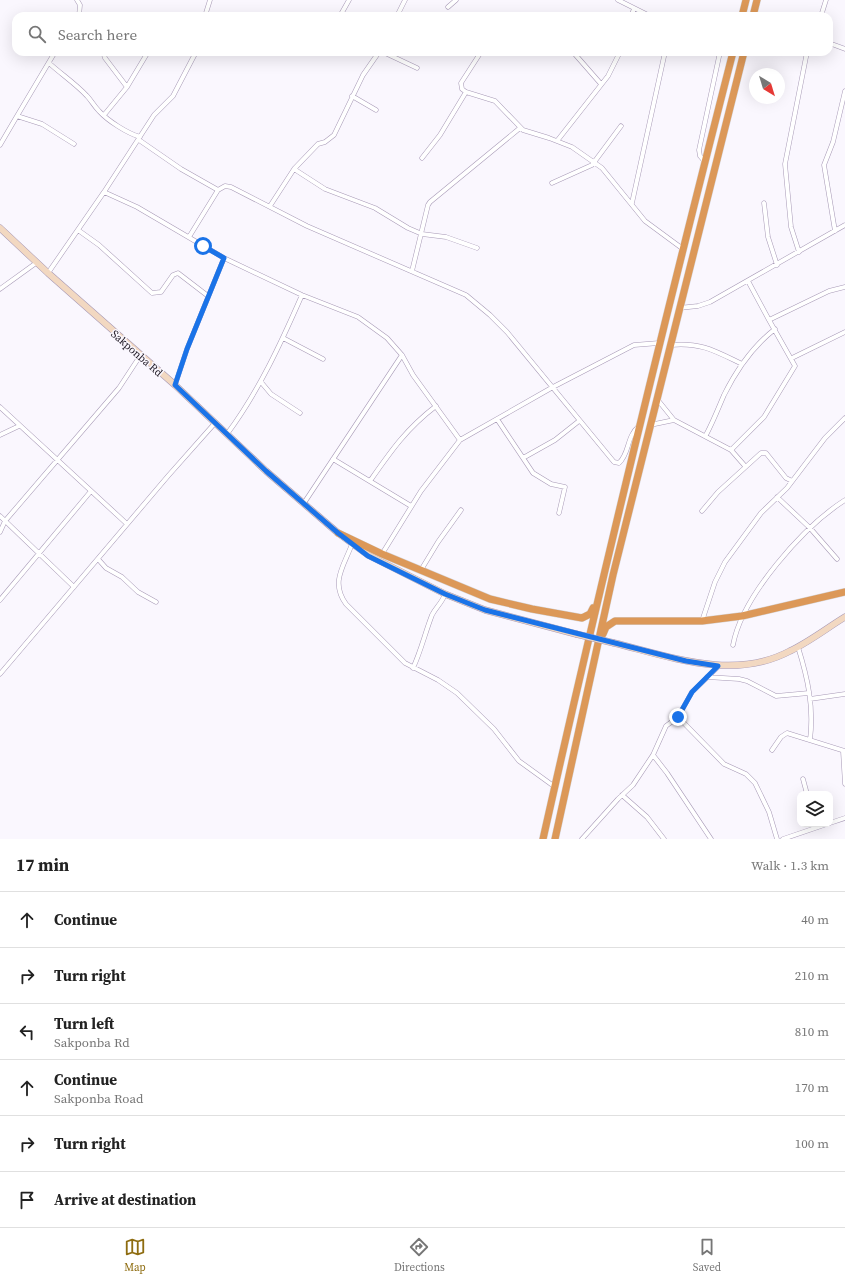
<!DOCTYPE html>
<html lang="en">
<head>
<meta charset="utf-8">
<style>
  :root { --surface:#fff; --page:#f2f2f2; --text:#222; --muted:#767676; --line:#e0e0e0; --accent:#8e6c10 }
  body { margin:0; font-family:"Source Serif 4",serif; background:var(--page); color:var(--text) }
  .controls { position:absolute; right:12px; bottom:12px; display:grid; overflow:hidden; border-radius:8px; box-shadow:0 4px 16px #0002 }
  .controls button { width:36px; height:36px; display:grid; place-items:center; padding:0; border:0; border-bottom:1px solid var(--line); background:var(--surface); color:var(--text); font:20px sans-serif }
  .compass { position:absolute; left:749px; top:68px; width:36px; height:36px; border-radius:50%; background:var(--surface); box-shadow:0 4px 16px #0002; rotate:142deg }
  .stop { position:absolute; width:12px; height:12px; margin:-9px; border:3px solid #1a73e8; border-radius:50%; background:#fff }
  .stop.end { background:#1a73e8; border-color:#fff; box-shadow:0 1px 4px #0008 }
  .list { margin:0; padding:0; list-style:none }
  h2 { display:flex; justify-content:space-between; align-items:center; height:52px; margin:0; padding:0 16px; font-size:17px }
  h2 small { font-size:13px; font-weight:400; color:var(--muted) }
  .list li { display:grid; grid-template-columns:26px 1fr auto; gap:12px; align-items:center; box-sizing:border-box; height:56px; padding:0 16px; border-top:1px solid var(--line) }
  .list b { display:block; font-size:15px; white-space:nowrap }
  .list p { margin:0; font-size:13px; white-space:nowrap; color:var(--muted) }
  .list em { font-size:13px; font-style:normal; color:var(--muted) }
  .icon { flex:none; width:22px; height:22px; fill:none; stroke:currentColor; stroke-width:2; stroke-linecap:round; stroke-linejoin:round }
  .map { position:relative; flex:none; width:845px; height:839px; overflow:hidden }
  .search { position:absolute; background:var(--surface); box-shadow:0 4px 16px #0002; left:12px; right:12px; top:12px; height:44px; display:flex; align-items:center; gap:10px; box-sizing:border-box; padding:0 14px; border-radius:12px; color:var(--muted); font-size:15px }
  .sheet { height:388px; background:var(--surface) }
  nav { display:flex; justify-content:space-around; align-items:center; box-sizing:border-box; height:56px; border-top:1px solid var(--line); background:var(--surface); font-size:11px; color:var(--muted) }
  nav a { display:grid; justify-items:center; gap:2px }
  nav .on { color:var(--accent) }
  .map>svg:first-child { display:block }
  .lines { fill:none; stroke-linecap:round; stroke-linejoin:round }
  .minor-casing { stroke:#a799b6; stroke-width:5 }
  .secondary-casing { stroke:#a799b6; stroke-width:7 }
  .trunk-casing { stroke:#d6d5d7; stroke-width:8 }
  .minor { stroke:#fff; stroke-width:4 }
  .secondary { stroke:#f2d8c1; stroke-width:6 }
  .trunk { stroke:#dc9858; stroke-width:7 }
  .secondary-bridge-casing { stroke:#a799b6; stroke-width:7; stroke-linecap:butt }
  .secondary-bridge { stroke:#f2d8c1; stroke-width:6 }
  .route { stroke:#1a73e8; stroke-width:5 }
  .labels { text-anchor:middle; stroke-width:3; stroke-linejoin:round; paint-order:stroke }
  .street-label { font-size:11px; fill:#1d1722; stroke:#faf7fe }
</style>
</head>
<body>
<div class="map">
<svg width="845" height="839" viewBox="0 0 845 839">
  <rect width="100%" height="100%" fill="#faf7fe"/>
  <g class="lines">
    <defs>
      <path id="minor" d="M77 0 80 5 79 16
        M618 0 650 16
        M448 7 456 0
        M205 16 210 0
        M340 16 349 0
        M397 16 405 0
        M631 16 634 9
        M821 16 826 0
        M829 43 845 49
        M103 52 105 58 127 87
        M383 52 417 68
        M573 52 601 84
        M49 63C61 74 76 84 87 96 91 100 94 106 99 111 108 121 127 133 140 137
        M466 92 462 89 461 83 481 52
        M352 96 376 110
        M104 115 127 87 148 52
        M17 116 55 52
        M139 140 181 169 218 190
        M557 141 608 76 620 52
        M0 145 17 116 42 124 74 144
        M422 158 440 135 466 92 495 101 523 130 549 138 572 147 602 168 645 221 683 249
        M705 162 700 156 699 150 720 52
        M294 169 325 189 375 208 408 228 422 234 446 237 477 248
        M552 183 592 165 621 126
        M104 192 154 115 173 96 196 52
        M632 203 665 52
        M764 203 768 237 777 265
        M270 206 294 169 318 144 325 142 334 135 363 75 379 52
        M78 230 99 245 152 293 161 292 173 275 178 273 208 296
        M835 231 824 165 833 142 845 91
        M189 237 218 190 225 186 231 187 307 226 466 295 490 315 507 332 614 462 619 463C630 453 626 437 639 426
        M799 252 791 227 785 164 807 52
        M412 271 428 205 430 202 520 128
        M48 273 104 192 137 207 224 258 302 295 358 317 387 338 402 355 413 375 460 440
        M748 281 769 320
        M0 289 36 263
        M679 308 698 306 710 302 845 225
        M283 338 323 359
        M670 345C701 342 715 351 742 364
        M792 358 845 332
        M261 382 271 394 300 413
        M175 385 187 349 224 258
        M657 399 674 420 731 450 764 417 795 366 769 320 829 291 845 287
        M0 407 127 524
        M497 419 533 473 551 484 565 487 559 513
        M650 425 674 420
        M227 434C259 391 281 343 302 295
        M0 435 19 426
        M706 435C713 422 718 409 724 395 737 369 752 347 775 329
        M731 450 745 466
        M523 458 555 440 579 421
        M333 459 411 506
        M370 481C391 451 406 429 436 406
        M777 497 810 528 837 559
        M304 503 402 355
        M702 511 718 492 761 453H766L786 478 792 481
        M0 516 74 587
        M0 532 5 521 119 388 140 356
        M352 544C344 566 330 582 346 604L405 663 438 680 457 693 494 729 519 761 555 787
        M382 554 421 491 460 440 553 387 634 345 659 343
        M98 559 106 568 122 577 138 592 156 602
        M421 570 438 542 461 510
        M0 600 91 491
        M702 621 715 582 725 562 761 513 787 488 825 438 845 418
        M733 645C742 596 803 527 845 500
        M798 647C808 679 814 707 810 740
        M413 668C421 651 425 633 432 615 436 607 442 603 445 594
        M0 674 168 476 215 423
        M707 677 739 679 747 681 776 696 809 693
        M810 699 845 694
        M678 717 724 764 746 774 755 783 769 812 777 839
        M772 750 781 737 787 733 845 751
        M843 751 845 784
        M653 755 667 773 711 839
        M803 779 807 794
        M622 795 647 817 664 839
        M830 823 845 818
        M582 839 618 799 633 785 653 755 666 726 678 717 692 692 719 666
        M783 839 827 824"/>
      <path id="secondary" d="M0 228 48 273 175 385 266 471 338 533 368 555 445 594 485 610 576 634
        M614 643C671 657 734 681 790 651 809 642 827 628 845 617"/>
      <path id="trunk" d="M742 16 746 0
        M753 16 757 0
        M338 533 382 554 490 599 532 609 582 618 590 614 593 608
        M603 634 606 627 615 621H702L742 616 845 592
        M543 839C602 576 666 314 733 52
        M555 839 613 575 744 52"/>
    </defs>
    <use href="#minor" class="minor-casing"/>
    <use href="#secondary" class="secondary-casing"/>
    <use href="#trunk" class="trunk-casing"/>
    <use href="#minor" class="minor"/>
    <use href="#secondary" class="secondary"/>
    <use href="#trunk" class="trunk"/>
    <defs>
      <path id="secondary-bridge" d="M576 634 614 643"/>
    </defs>
    <use href="#secondary-bridge" class="secondary-bridge-casing"/>
    <use href="#secondary-bridge" class="secondary-bridge"/>
  </g>
  <g class="lines">
    <path class="route" d="M203 246 224 258 187 349 175 385 266 471 338 533 368 556 445 594 485 610 686 661 718 666 692 692 678 717"/>
  </g>
  <g class="labels">
    <g class="street-label">
      <text transform="translate(137 353) rotate(41)" y="4">Sakponba Rd</text>
    </g>
  </g>
</svg>
<div class="controls">
<button><svg class="icon" aria-label="layers" viewBox="0 0 24 24"><path d="M12 4l9 5-9 5-9-5zM3 14l9 5 9-5"/></svg></button>
</div>
<svg class="compass" viewBox="-18 -18 36 36"><path d="M0-13l5 13h-10z" fill="#e53935"/><path d="M0 13l5-13h-10z" fill="#767676"/></svg>
<div class="stop" style="left:203px;top:246px"></div>
<div class="stop end" style="left:678px;top:717px"></div>
<div class="search"><svg class="icon" aria-label="search" viewBox="0 0 24 24"><circle cx="10" cy="10" r="6"/><path d="M15 15l6 6"/></svg>Search here</div>
</div>
<section class="sheet">
<h2>17 min<small>Walk · 1.3 km</small></h2>
<ul class="list">
<li><svg class="icon" aria-label="ahead" viewBox="0 0 24 24"><path d="M12 20V5M6 11l6-6 6 6"/></svg><div><b>Continue</b></div><em>40 m</em></li>
<li><svg class="icon" aria-label="right" viewBox="0 0 24 24"><path d="M7 20v-9h11M14 6l5 5-5 5"/></svg><div><b>Turn right</b></div><em>210 m</em></li>
<li><svg class="icon" aria-label="left" viewBox="0 0 24 24"><path d="M17 20v-9H6M10 6l-5 5 5 5"/></svg><div><b>Turn left</b><p>Sakponba Rd</p></div><em>810 m</em></li>
<li><svg class="icon" aria-label="ahead" viewBox="0 0 24 24"><path d="M12 20V5M6 11l6-6 6 6"/></svg><div><b>Continue</b><p>Sakponba Road</p></div><em>170 m</em></li>
<li><svg class="icon" aria-label="right" viewBox="0 0 24 24"><path d="M7 20v-9h11M14 6l5 5-5 5"/></svg><div><b>Turn right</b></div><em>100 m</em></li>
<li><svg class="icon" aria-label="arrive" viewBox="0 0 24 24"><path d="M6 21V4h12l-3 4 3 4H6"/></svg><div><b>Arrive at destination</b></div></li>
</ul>
</section>
<nav>
<a class="on"><svg class="icon" aria-label="map" viewBox="0 0 24 24"><path d="M3 6l6-2 6 2 6-2v14l-6 2-6-2-6 2zM9 4v14M15 6v14"/></svg>Map</a>
<a><svg class="icon" aria-label="directions" viewBox="0 0 24 24"><path d="M12 3l9 9-9 9-9-9zM9 14v-3h6M13 9l2 2-2 2"/></svg>Directions</a>
<a><svg class="icon" aria-label="saved" viewBox="0 0 24 24"><path d="M7 4h10v16l-5-4-5 4z"/></svg>Saved</a>
</nav>
</body>
</html>
